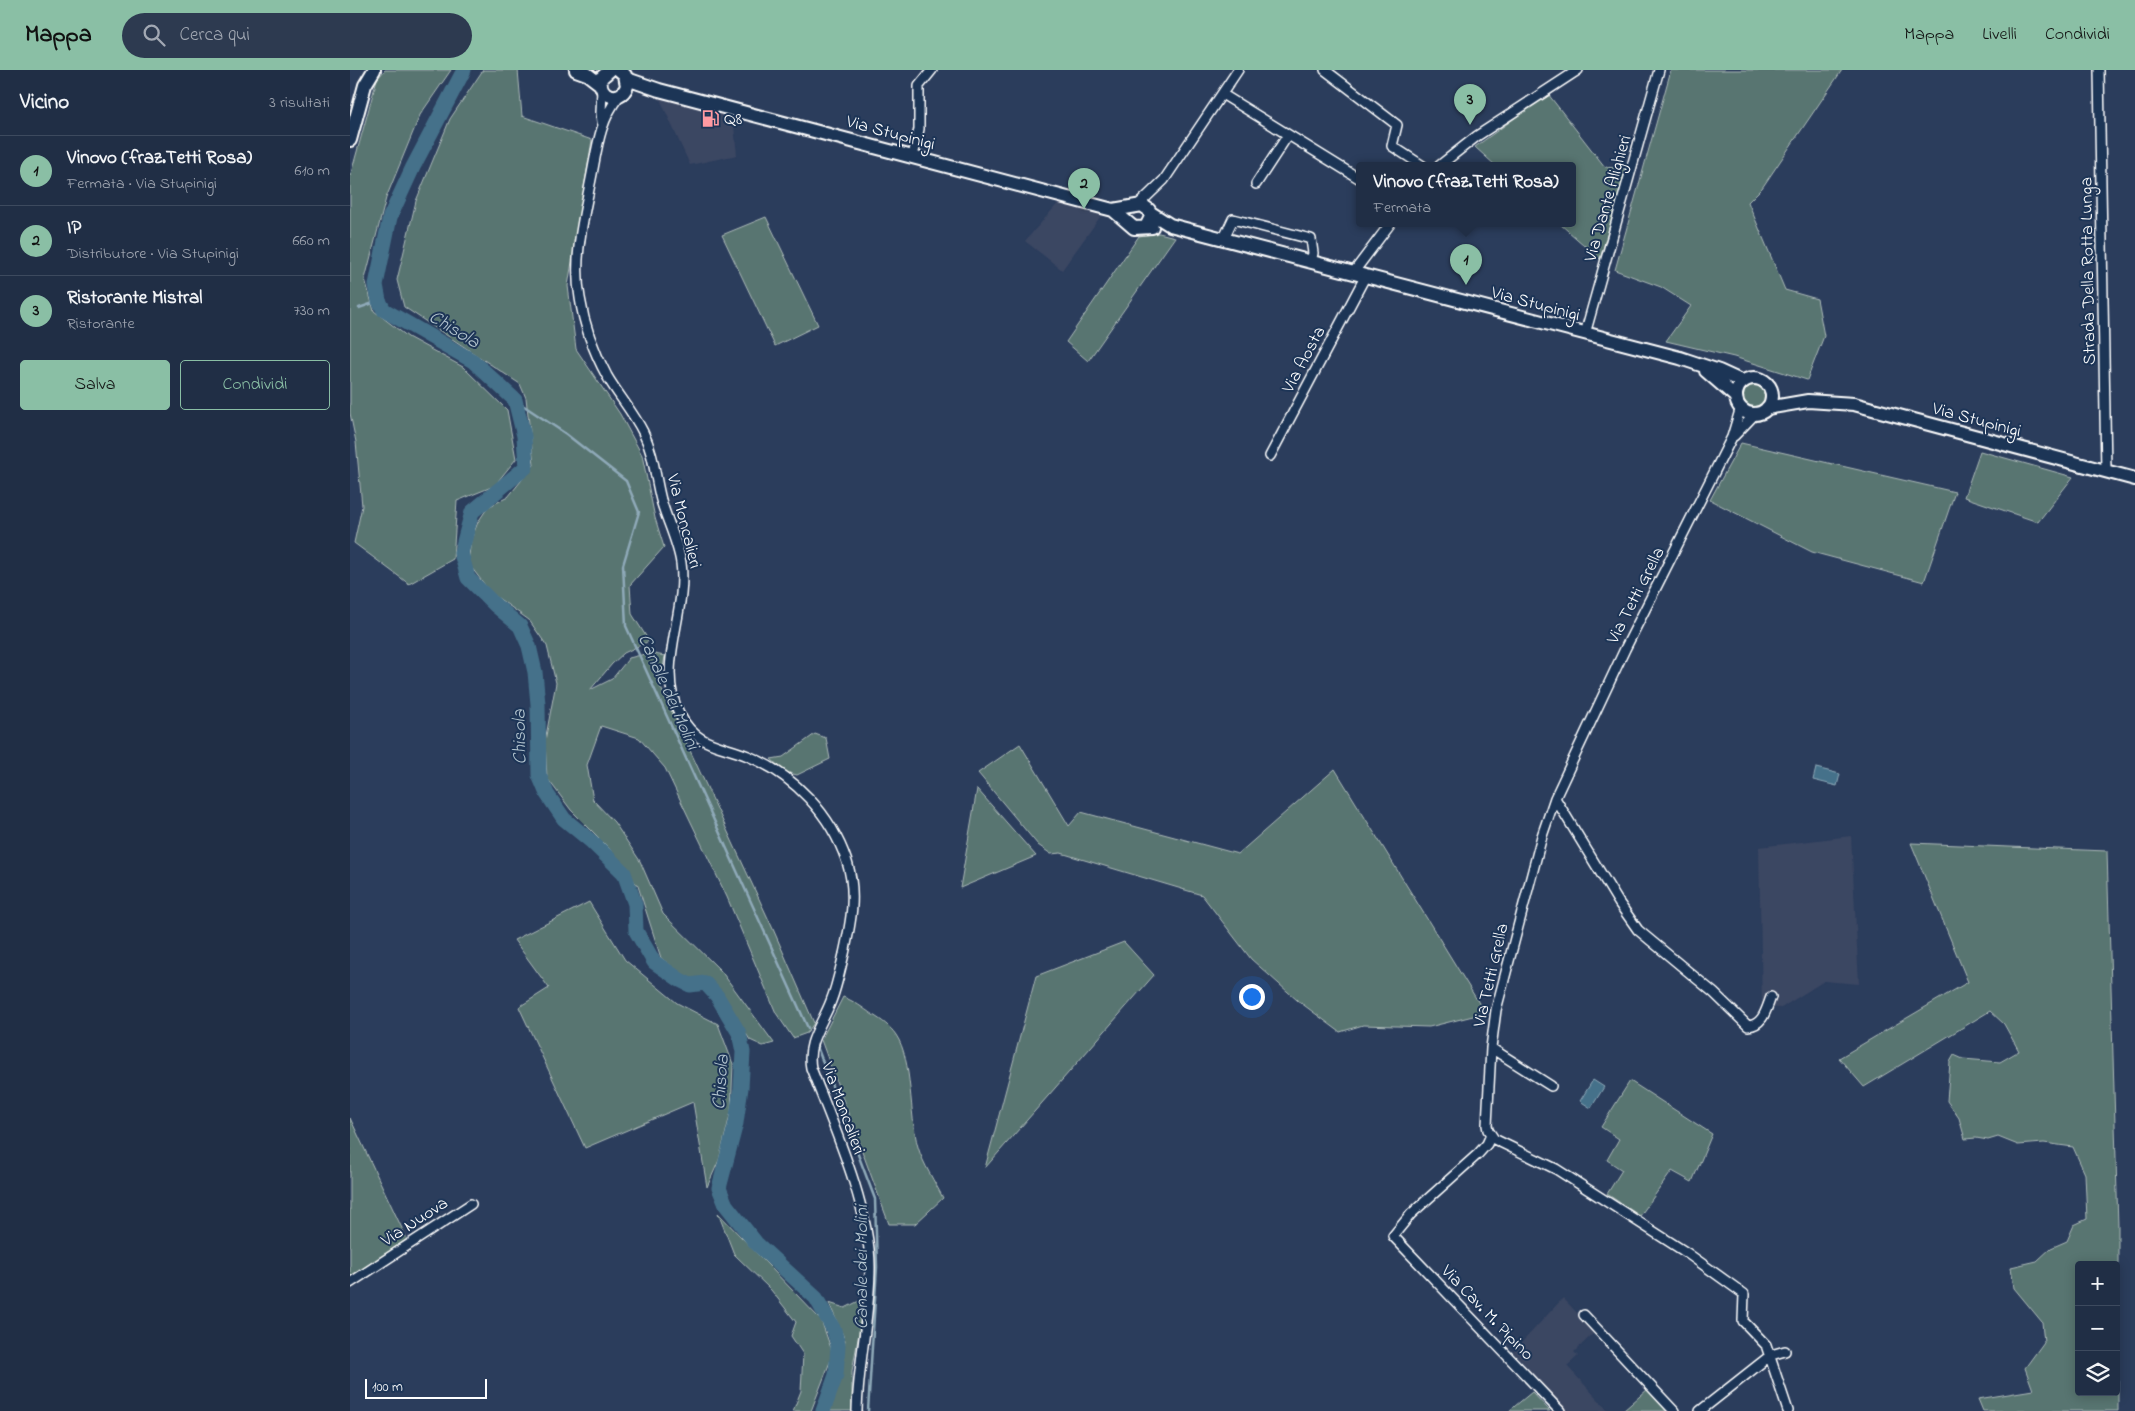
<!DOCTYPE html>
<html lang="it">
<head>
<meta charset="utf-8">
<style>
  :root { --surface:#202e45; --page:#2d3a50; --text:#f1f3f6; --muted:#a2a8b3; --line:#3d4a5e; --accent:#8abfa5 }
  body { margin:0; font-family:"Indie Flower",sans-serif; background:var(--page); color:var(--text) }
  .controls { position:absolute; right:15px; bottom:15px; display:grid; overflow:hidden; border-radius:5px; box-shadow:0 2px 12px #0003 }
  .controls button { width:45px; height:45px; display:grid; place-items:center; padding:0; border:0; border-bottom:1px solid var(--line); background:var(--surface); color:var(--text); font:25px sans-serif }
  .scale { position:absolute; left:15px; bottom:12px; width:122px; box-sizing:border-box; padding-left:5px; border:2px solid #fff; border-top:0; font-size:14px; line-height:18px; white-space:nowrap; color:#fff; -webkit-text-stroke:4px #1d3557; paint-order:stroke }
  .you { position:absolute; left:901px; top:926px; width:18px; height:18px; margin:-12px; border:4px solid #fff; border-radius:50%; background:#1a73e8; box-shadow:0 0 0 8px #1a73e833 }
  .badge { display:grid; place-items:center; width:32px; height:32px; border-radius:50%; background:var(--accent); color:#111; font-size:16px; font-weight:700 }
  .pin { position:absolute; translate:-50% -41px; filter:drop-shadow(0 1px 2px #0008) }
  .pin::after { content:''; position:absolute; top:26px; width:18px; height:15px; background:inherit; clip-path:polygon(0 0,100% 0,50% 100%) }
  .popup { position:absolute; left:1006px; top:92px; width:220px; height:65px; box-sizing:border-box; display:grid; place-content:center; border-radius:5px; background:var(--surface); filter:drop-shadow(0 1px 4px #0005); font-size:16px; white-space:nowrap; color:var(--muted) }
  .popup b { font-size:19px; color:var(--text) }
  .popup::after { content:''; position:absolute; left:50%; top:100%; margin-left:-10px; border:10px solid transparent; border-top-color:var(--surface) }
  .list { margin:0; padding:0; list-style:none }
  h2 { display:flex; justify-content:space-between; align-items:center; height:65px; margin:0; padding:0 20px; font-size:21px }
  h2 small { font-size:16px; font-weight:400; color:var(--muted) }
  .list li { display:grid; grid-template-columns:32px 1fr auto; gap:15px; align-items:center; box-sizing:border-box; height:70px; padding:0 20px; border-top:1px solid var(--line) }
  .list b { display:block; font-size:19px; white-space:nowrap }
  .list p { margin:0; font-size:16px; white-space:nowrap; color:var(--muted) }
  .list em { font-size:16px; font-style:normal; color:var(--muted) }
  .actions { display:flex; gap:10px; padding:15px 20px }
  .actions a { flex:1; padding:11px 0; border:1px solid var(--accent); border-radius:5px; text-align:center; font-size:18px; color:var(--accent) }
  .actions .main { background:var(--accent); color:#111 }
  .icon { flex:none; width:28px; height:28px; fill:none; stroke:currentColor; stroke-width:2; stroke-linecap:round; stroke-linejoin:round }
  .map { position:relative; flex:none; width:1785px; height:1341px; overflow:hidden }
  header { display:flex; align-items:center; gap:30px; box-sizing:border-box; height:70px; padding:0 25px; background:var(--accent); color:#111 }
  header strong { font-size:24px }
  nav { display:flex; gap:28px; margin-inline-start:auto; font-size:18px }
  .search { width:350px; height:45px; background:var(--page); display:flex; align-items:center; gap:12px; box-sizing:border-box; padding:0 18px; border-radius:28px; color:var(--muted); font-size:19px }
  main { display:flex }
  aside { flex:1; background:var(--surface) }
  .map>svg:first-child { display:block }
  .built { fill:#3b4662 }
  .green { fill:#597471; stroke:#acbab8; fill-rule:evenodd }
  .water { fill:#45718a; stroke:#8faab9 }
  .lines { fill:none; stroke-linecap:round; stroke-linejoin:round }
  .stream { stroke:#8faab9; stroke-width:2.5 }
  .river { stroke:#45718a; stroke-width:15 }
  .street-casing { stroke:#fff; stroke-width:12 }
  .secondary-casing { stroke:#fff; stroke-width:16 }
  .street { stroke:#1d3557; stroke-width:9 }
  .secondary { stroke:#1d3557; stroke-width:12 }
  .labels { text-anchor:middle; stroke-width:4; stroke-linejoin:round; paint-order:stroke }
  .poi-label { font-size:18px; fill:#fff; stroke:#1d3557; text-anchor:start }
  .street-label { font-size:18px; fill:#fff; stroke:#1d3557 }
  .water-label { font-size:19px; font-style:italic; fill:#b5c6d0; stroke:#1d3557 }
</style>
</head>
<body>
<header>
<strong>Mappa</strong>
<div class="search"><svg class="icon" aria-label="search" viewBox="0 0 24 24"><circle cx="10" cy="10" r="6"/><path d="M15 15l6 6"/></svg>Cerca qui</div>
<nav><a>Mappa</a><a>Livelli</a><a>Condividi</a></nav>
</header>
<main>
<aside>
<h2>Vicino<small>3 risultati</small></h2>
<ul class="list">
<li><span class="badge">1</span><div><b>Vinovo (fraz.Tetti Rosa)</b><p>Fermata · Via Stupinigi</p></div><em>610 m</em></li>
<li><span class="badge">2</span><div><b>IP</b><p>Distributore · Via Stupinigi</p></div><em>660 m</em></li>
<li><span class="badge">3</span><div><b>Ristorante Mistral</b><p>Ristorante</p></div><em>730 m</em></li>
</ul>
<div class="actions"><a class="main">Salva</a><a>Condividi</a></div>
</aside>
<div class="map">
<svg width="1785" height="1341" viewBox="0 0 1785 1341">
  <rect width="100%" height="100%" fill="#2b3d5c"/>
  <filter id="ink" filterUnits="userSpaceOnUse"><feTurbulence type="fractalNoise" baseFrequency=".02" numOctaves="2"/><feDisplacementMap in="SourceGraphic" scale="10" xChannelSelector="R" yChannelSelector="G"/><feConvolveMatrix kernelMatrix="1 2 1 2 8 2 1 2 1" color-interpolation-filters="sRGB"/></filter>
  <g filter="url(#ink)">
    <path class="built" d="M309 27 394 51 384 56 387 85 340 95Z
      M711 130 753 143 712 200 675 171Z
      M1501 766 1509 914 1474 911 1431 938 1412 937 1409 777Z
      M1213 1228 1245 1262 1224 1282 1228 1286 1217 1296 1259 1341H1217L1163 1282Z"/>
    <path class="green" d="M35 0H101L70 45 36 128 15 209 24 241 58 267 113 297 157 340 166 389 144 416 107 431 103 489 59 514 4 473 12 436 6 372 0 343V107L27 9Z
      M133 0H168L172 46 242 70 218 216 226 279 270 344 292 385 305 448 314 477 280 515 282 544 299 571 274 583 262 594 240 620 262 609 279 588 299 583 315 586 310 616 423 859 464 953 457 963 443 968 426 943 377 827 315 698 289 668 251 656 237 695 243 730 264 752 290 791 313 844 371 901 424 973 413 976 400 970 370 921 356 909H339L311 888 288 816 259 778 221 740 197 708 195 671 206 613 197 576 179 550 141 523 118 493 121 470 128 452 138 437 158 427 184 395 176 328 170 314 54 237 47 210 66 131 100 49Z
      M1321 0H1492L1412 118 1398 132 1435 220 1467 229 1474 266 1457 310 1384 287 1316 271 1341 236 1311 217 1265 200Z
      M1198 24 1255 97 1277 99 1250 189 1210 154H1222V96H1146L1125 77Z
      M416 147 468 255 425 276 372 165Z
      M809 163 825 167 738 291 716 272 789 166Z
      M1393 326a12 12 0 1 1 24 0a12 12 0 1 1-24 0Z
      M1391 373 1605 422 1574 512 1462 482 1360 430Z
      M1630 381 1723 407 1688 452 1614 427Z
      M465 664 476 668 480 689 447 705 435 702 421 689 433 687Z
      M670 674 719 756 731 742 888 784 985 699 1135 943 1079 957 1013 955 990 962 947 930 901 889 852 825 711 783 701 784 688 775 628 703Z
      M627 719 686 786 610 818Z
      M1561 773 1757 781 1768 1157V1341H1633L1628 1329 1683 1320 1675 1298 1694 1272 1692 1252 1664 1218 1661 1197 1687 1191 1701 1178 1717 1171 1724 1155 1737 1149 1735 1104 1723 1077 1694 1073 1668 1075 1648 1067 1638 1070 1626 1068 1615 1069 1609 1048 1597 1031 1600 992 1604 985 1613 989 1650 992 1669 981 1654 954 1640 941 1514 1017 1489 988 1618 912ZM1729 1195H1766V1322H1729Z
      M239 832 275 890 327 933 368 954 383 994 381 1041 369 1090 357 1117 343 1032 235 1078 169 937 199 918 164 870Z
      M774 872 804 905 635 1098 686 906Z
      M493 927C504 931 513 938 523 945 531 950 540 956 546 965 563 990 559 1045 568 1077 573 1094 585 1112 593 1128L565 1154H539L471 970Z
      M1280 1011 1362 1064 1342 1112 1322 1101 1290 1146 1257 1124 1272 1100 1257 1090 1269 1069 1251 1057Z
      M0 1048 57 1169 0 1208Z
      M368 1143 471 1250 483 1284 461 1341H443L451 1321 453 1284 441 1266 446 1252 421 1220 384 1184Z
      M511 1230 509 1263 502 1301V1341H480L491 1306 495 1270 479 1233 495 1238Z
      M1298 1319 1317 1341H1273Z
      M1182 1322 1200 1341H1159Z"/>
    <path class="water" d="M1466 698 1490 704 1487 716 1463 710Z
      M1243 1010 1254 1017 1241 1038 1230 1031Z"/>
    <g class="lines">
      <path class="stream" d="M9 238 29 231
        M165 330 216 364 276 411 289 442 273 495 276 556 458 958
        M466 974 525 1129 527 1197 518 1341"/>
      <path class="river" d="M114 0 63 97 40 147 26 215 29 231 34 240 123 291 165 330 174 366 176 397 122 442 111 483 118 508 145 535 170 556 179 576 185 602 188 634 189 705 197 724 214 749 242 772 274 803 285 834 286 861 304 892 330 910 340 915 355 913 367 926 389 963 393 982 391 1018 386 1053 369 1118 376 1135 406 1173 466 1228 484 1260 488 1275 486 1305 473 1341"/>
      <defs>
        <path id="street" d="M975 0 1047 55 1042 76 1073 96
          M1749 0 1756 401
          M252 19 251 43 252 52
          M872 24 1010 109
          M269 26C248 53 247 81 240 114 233 151 223 190 230 228 234 255 244 282 257 306 268 325 283 342 293 362 304 384 305 407 311 430 317 451 328 472 331 493 338 543 304 598 330 645 347 677 369 674 398 686 444 705 481 744 497 792 507 823 501 852 494 884 490 900 487 916 481 931 472 955 456 972 461 998 483 1055 520 1137 520 1197 520 1246 508 1293 507 1341
          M563 86 569 59V16L582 0
          M1089 96 1127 66 1228 0
          M906 114 938 65
          M788 135 814 110 888 0
          M874 168 883 149 961 169 963 183 961 192
          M1003 203 1040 154
          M1235 264 1309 0
          M1391 337 1382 367 1275 579 1205 728 1192 766 1146 940 1141 978 1137 1055 1138 1060 1144 1069 1206 1099 1337 1183 1394 1224 1393 1251 1416 1275 1438 1341
          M1384 366 1406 343
          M920 386 1015 207
          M1205 728 1269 833 1288 860 1364 923 1398 956C1413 955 1416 940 1421 927
          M1141 978 1201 1016
          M1141 1065 1137 1074 1128 1084 1061 1144 1043 1166 1210 1341
          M0 1213 121 1134
          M1234 1245 1324 1341
          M1350 1341 1421 1285 1435 1281"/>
        <path id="secondary" d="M226 0 237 4 250 14
          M260 0 251 8C247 26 270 34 277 16L275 5 269 0
          M277 9 309 20 763 140 792 135 799 140 801 147 796 157
          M0 70 15 15 24 0
          M763 140 784 158 802 157
          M801 143 820 155 1330 288 1369 301 1393 312
          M1356 301 1386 327
          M1386 326a18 18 0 1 1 36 0a18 18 0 1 1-36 0Z
          M1417 338 1458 331 1504 334 1785 409"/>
      </defs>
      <use href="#street" class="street-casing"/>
      <use href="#secondary" class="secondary-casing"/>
      <use href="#street" class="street"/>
      <use href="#secondary" class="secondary"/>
    </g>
  </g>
  <defs>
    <symbol id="fuel-bare" viewBox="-9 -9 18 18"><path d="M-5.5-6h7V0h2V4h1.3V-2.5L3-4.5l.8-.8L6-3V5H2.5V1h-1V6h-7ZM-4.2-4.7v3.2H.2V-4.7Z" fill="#ff9aa2" stroke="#1d3557" stroke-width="2.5" paint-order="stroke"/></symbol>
  </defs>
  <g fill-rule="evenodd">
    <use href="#fuel-bare" x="348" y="36" width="25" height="25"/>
  </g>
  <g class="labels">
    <g class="poi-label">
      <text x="374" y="54">Q8</text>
    </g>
    <g class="street-label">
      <text transform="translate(541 62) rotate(15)" y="6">Via Stupinigi</text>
      <text transform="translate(1257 128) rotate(-74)" y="6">Via Dante Alighieri</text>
      <text transform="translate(1737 201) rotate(-91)" y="6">Strada Della Rotta Lunga</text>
      <text transform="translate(1186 233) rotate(15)" y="6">Via Stupinigi</text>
      <text transform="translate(953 289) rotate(-62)" y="6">Via Aosta</text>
      <text transform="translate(1627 349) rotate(15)" y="6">Via Stupinigi</text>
      <text transform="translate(335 451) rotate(76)" y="6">Via Moncalieri</text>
      <text transform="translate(1285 525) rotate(-63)" y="6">Via Tetti Grella</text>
      <text transform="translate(1140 905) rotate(-77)" y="6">Via Tetti Grella</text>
      <text transform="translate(494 1038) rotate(70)" y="6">Via Moncalieri</text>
      <text transform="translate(64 1151) rotate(-33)" y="6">Via Nuova</text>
      <text transform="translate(1138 1242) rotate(46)" y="6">Via Cav. M. Pipino</text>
    </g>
    <g class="water-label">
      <text transform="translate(105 258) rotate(31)" y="7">Chisola</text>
      <text transform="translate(320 621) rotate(66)" y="7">Canale dei Molini</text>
      <text transform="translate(168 667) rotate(-91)" y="7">Chisola</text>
      <text transform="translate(369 1012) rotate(-86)" y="7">Chisola</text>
      <text transform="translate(510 1197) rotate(-90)" y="7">Canale dei Molini</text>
    </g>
  </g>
</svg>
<div class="controls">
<button>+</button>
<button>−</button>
<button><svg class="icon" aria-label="layers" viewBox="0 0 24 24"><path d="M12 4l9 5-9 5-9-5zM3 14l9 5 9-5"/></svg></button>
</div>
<div class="scale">100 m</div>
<div class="you"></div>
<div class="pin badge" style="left:1116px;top:215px">1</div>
<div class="popup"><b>Vinovo (fraz.Tetti Rosa)</b>Fermata</div>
<div class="pin badge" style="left:734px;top:139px">2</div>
<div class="pin badge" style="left:1120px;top:55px">3</div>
</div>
</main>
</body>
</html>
